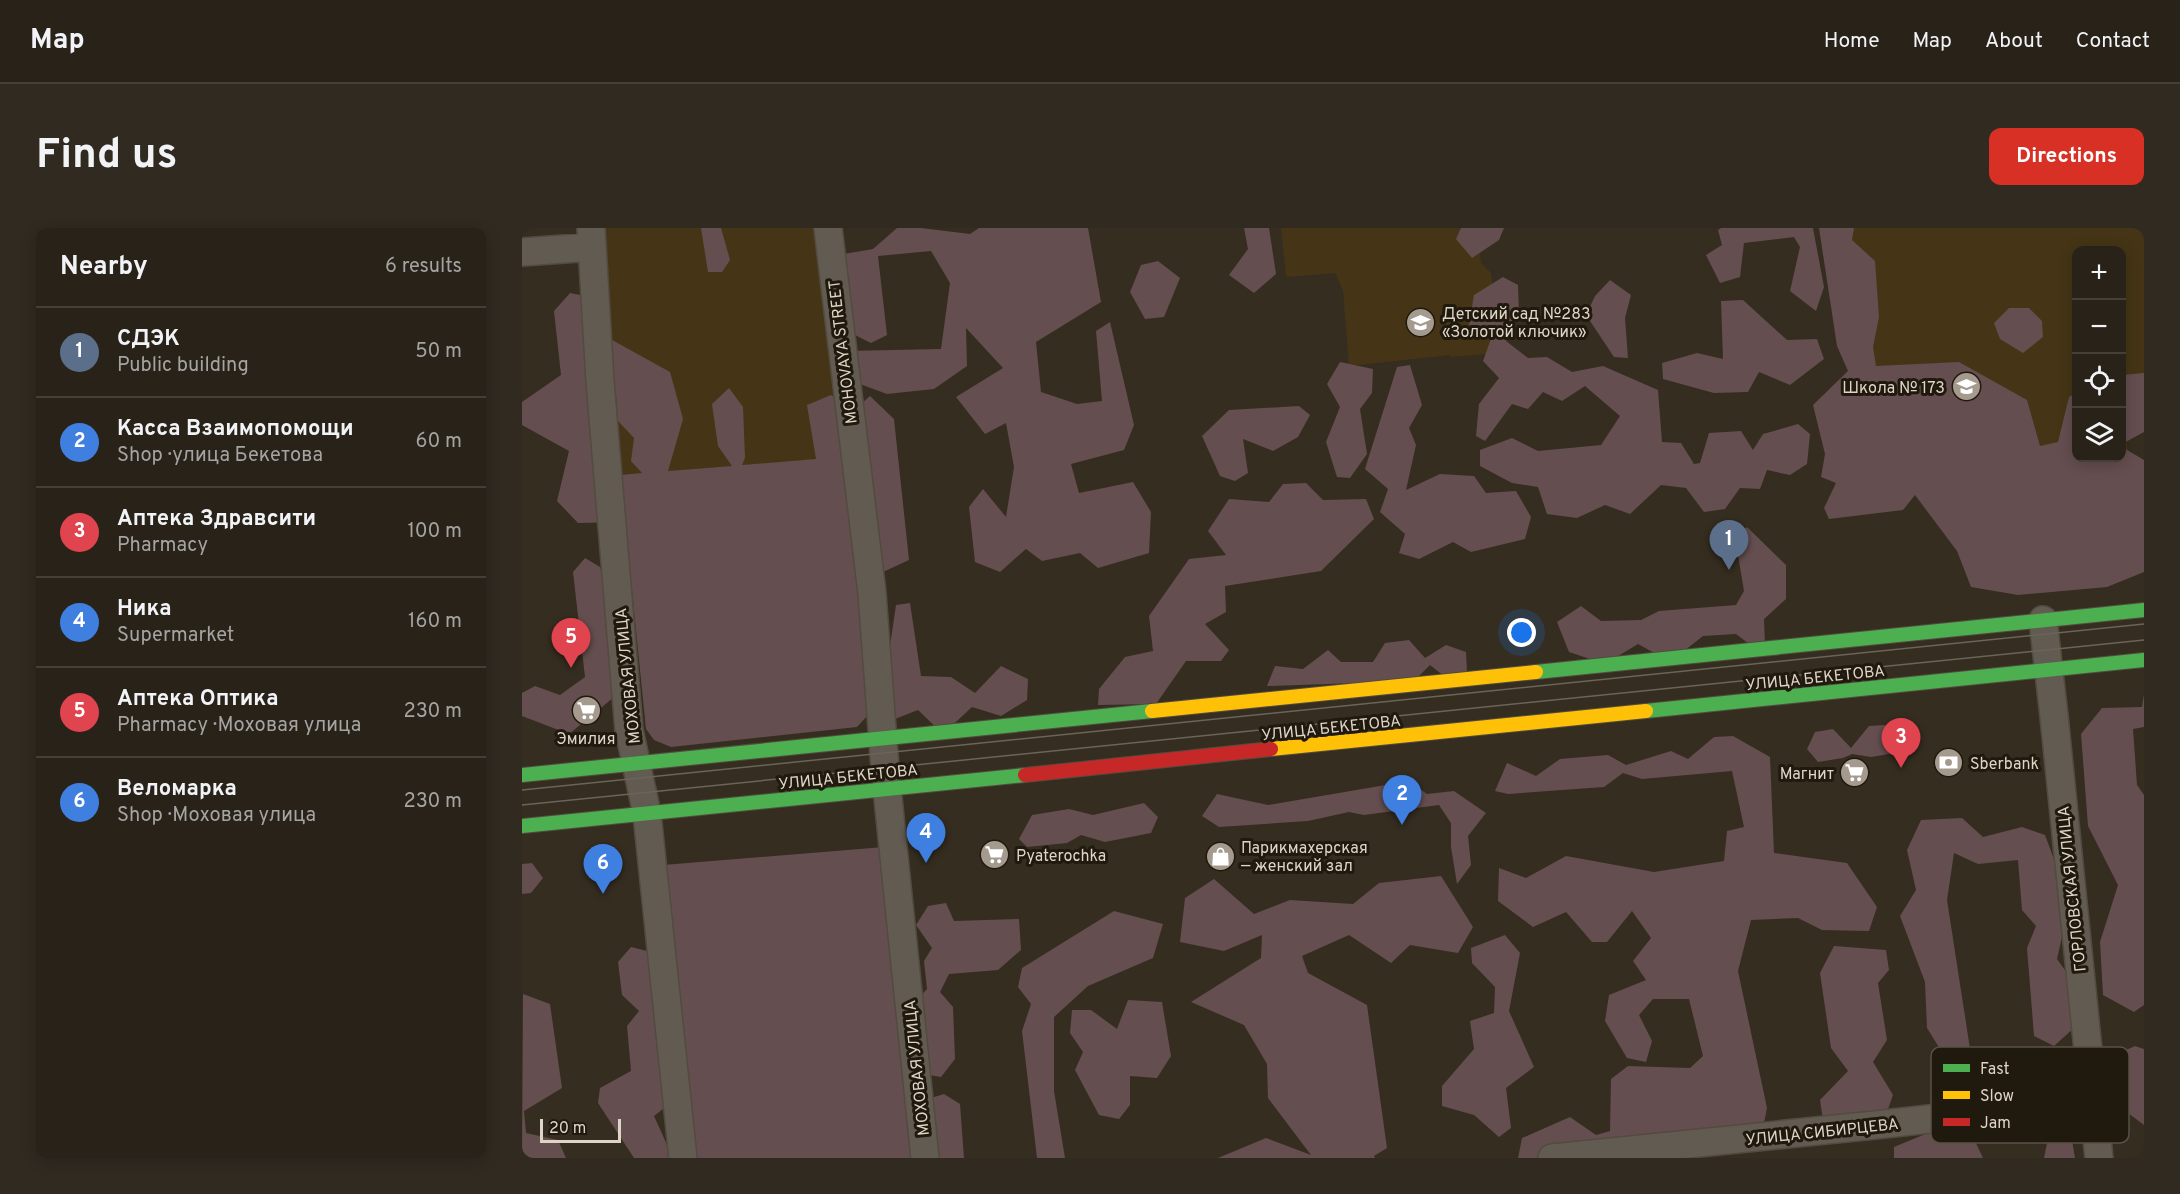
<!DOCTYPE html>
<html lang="en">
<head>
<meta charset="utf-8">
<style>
  :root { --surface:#282218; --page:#302a21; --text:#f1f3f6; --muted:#a5a4a2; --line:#443f37; --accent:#d93025 }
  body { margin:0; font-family:Overpass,sans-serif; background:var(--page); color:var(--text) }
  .controls { position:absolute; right:18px; top:18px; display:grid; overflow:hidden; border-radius:12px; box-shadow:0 3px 15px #0003 }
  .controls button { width:54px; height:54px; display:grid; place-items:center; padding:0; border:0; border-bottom:2px solid var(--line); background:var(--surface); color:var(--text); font:30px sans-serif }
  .scale { position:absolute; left:18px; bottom:15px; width:81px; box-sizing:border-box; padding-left:6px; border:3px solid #dfd5c7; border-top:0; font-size:16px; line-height:21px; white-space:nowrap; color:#dfd5c7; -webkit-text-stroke:4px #20190e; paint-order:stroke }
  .you { position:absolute; left:1000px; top:405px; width:21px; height:21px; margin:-15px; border:4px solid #fff; border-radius:50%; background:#1a73e8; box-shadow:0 0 0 9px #1a73e833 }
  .badge { display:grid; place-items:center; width:39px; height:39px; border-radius:50%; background:var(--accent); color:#fff; font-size:20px; font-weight:700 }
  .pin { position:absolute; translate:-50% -50px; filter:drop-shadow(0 2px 3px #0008) }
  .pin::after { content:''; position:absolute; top:32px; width:21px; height:18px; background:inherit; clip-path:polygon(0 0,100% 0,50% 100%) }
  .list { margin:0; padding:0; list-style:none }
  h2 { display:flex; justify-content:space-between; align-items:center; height:78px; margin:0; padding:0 24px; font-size:26px }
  h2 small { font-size:20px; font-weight:400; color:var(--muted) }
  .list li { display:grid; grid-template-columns:39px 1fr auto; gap:18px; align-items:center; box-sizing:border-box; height:90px; padding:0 24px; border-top:2px solid var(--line) }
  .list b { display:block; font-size:22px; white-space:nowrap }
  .list p { margin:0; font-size:20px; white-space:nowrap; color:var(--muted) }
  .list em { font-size:20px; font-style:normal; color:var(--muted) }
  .icon { flex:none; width:33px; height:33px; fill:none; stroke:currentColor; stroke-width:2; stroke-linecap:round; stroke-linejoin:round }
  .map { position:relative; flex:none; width:1622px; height:930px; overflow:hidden; border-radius:12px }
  header { display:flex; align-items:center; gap:36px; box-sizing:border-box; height:84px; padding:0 30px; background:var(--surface); border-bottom:2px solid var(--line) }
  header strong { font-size:28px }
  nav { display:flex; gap:33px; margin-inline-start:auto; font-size:21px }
  .intro { display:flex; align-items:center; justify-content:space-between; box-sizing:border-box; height:144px; padding:0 36px }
  h1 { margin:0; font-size:42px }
  .button { padding:15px 27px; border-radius:12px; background:var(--accent); color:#fff; font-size:21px; font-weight:700 }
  main { display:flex; gap:36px; padding:0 36px }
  aside { flex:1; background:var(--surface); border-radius:12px; box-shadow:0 3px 15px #0003 }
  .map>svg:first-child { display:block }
  .built { fill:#453516; fill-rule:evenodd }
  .green { fill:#654e4f; fill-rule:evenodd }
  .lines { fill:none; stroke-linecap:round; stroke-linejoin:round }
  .street-casing { stroke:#524b40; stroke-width:30 }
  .fast-casing { stroke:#524b40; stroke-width:16 }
  .slow-casing { stroke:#524b40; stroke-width:16 }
  .jam-casing { stroke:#524b40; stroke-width:16 }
  .street { stroke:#615b51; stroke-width:27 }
  .fast { stroke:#4caf50; stroke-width:14 }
  .slow { stroke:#ffc107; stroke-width:14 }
  .jam { stroke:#c62828; stroke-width:14 }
  .tram { stroke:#6a645b; stroke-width:1.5 }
  .labels { text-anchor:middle; stroke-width:6; stroke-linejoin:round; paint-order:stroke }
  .poi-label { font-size:16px; fill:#dfd5c7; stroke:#20190e; text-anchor:start }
  .street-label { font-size:16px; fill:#dfd5c7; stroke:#20190e }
  .key { fill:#20190e; stroke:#595146; stroke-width:1.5 }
  .key-label { font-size:16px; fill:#dfd5c7 }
</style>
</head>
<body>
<header>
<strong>Map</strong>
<nav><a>Home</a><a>Map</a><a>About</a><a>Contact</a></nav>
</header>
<div class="intro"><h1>Find us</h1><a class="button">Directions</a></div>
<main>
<aside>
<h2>Nearby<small>6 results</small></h2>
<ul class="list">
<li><span class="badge" style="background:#5c6f8a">1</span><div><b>СДЭК</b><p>Public building</p></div><em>50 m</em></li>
<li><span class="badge" style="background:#3f7fe0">2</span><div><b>Касса Взаимопомощи</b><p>Shop · улица Бекетова</p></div><em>60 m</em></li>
<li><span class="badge" style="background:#e0444e">3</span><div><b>Аптека Здравсити</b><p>Pharmacy</p></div><em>100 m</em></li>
<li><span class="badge" style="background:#3f7fe0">4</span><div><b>Ника</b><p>Supermarket</p></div><em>160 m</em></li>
<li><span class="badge" style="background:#e0444e">5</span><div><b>Аптека Оптика</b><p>Pharmacy · Моховая улица</p></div><em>230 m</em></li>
<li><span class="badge" style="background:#3f7fe0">6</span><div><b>Веломарка</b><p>Shop · Моховая улица</p></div><em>230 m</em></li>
</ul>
</aside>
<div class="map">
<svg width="1622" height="930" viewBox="0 0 1622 930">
  <rect width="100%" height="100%" fill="#352d20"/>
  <path class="built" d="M75 0H300L325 229 98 247Z
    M759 0H965L957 16 959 35 969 45 979 125 928 129V127L827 138 821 62 813 45 764 49Z
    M1311 0H1622V196L1603 199 1619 338 1435 211 1343 225ZM1554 22H1600V230H1554Z"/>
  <path class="green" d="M179 0H199L208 32 200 44H186Z
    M375 0H399L448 6 457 0H566L579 74 514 114 519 164 555 176 580 173 574 103 588 94 612 197 602 222 549 236 557 265 611 254 629 284 627 325 576 340 558 325 520 333 504 321 478 344 453 334 447 279 461 261 484 289 492 239 484 195 463 206 434 169 481 140 444 100 445 138 412 161 365 166 327 152 324 123 419 121 428 55 409 23 356 28 365 107 349 115 321 101 322 26 351 21Z
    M722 0H747L754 46 732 65 707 47 726 21Z
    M939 0H982L977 12 950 30 934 11Z
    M1199 0H1291L1302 59 1294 83 1268 63 1278 19 1272 9 1222 15 1218 49 1198 55 1184 27 1200 17 1196 2Z
    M1297 0H1332L1330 12 1353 33 1357 89 1351 119 1354 138 1437 134 1505 172 1518 218 1536 214 1547 169 1554 165V230H1600V219L1622 232V344L1585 359 1496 367 1449 359 1435 323 1393 267 1381 282 1307 291 1302 280 1314 255 1299 249 1303 226 1291 177 1326 143 1315 118Z
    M636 33 658 50 642 89 623 91 608 64 619 37Z
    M981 49 996 57 997 85 984 113 1006 130 1025 129 1050 144 1081 138 1136 162 1140 214 1159 215 1172 236 1178 235 1187 205 1219 203 1231 222 1241 206 1276 196 1288 206 1285 236 1268 247 1245 242 1238 261 1218 260 1203 281 1182 284 1164 260 1139 257 1108 286 1083 277 1055 290 1025 286 1016 259 990 255 958 238V222L990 210 1016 223 1079 217 1098 188 1063 158 1040 173 1021 164 1006 181 990 176 963 213 954 208 957 176 977 150 961 133 970 108 947 97 952 67Z
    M1088 52 1109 67 1103 90 1106 130 1092 129 1064 87 1073 68Z
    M48 65 74 70 81 107 148 144 161 191 146 243 210 238 196 218 190 176 207 160 221 179 223 230 220 237 294 231 285 177 309 167 332 182 348 168 372 191 387 332 361 344 347 486 335 499 149 519 132 512 124 501 103 294 56 295 35 273 47 223 0 197V174L39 147 32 83ZM94 166 96 193 112 210 109 233 120 245 98 247 72 170Z
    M1221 72 1265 112 1295 111 1302 131 1268 157 1237 144 1226 164 1192 165 1141 151 1140 135 1175 125 1201 131 1199 73Z
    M1487 80H1507L1520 93 1521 109 1501 125 1478 111 1472 95Z
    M818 134 851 141 850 165 838 181 845 226 828 250 815 249 804 214 818 179 805 156Z
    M888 137 900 177 887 200 894 217 884 262 918 246 952 248 964 265 994 263 1009 289 1003 311 949 324 931 314 897 331 877 325 883 306 858 284 866 261 843 241 875 139Z
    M1622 145V204L1600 216V147Z
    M777 178 788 187 776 209 751 223 721 211 726 245 713 253 698 248 680 208 707 182Z
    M784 255 801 272 844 271 852 291 799 343 703 358 704 384 683 396 707 422 699 433H664L634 476 576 477 577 461 603 429 631 423 627 388 667 331 704 327 686 303 707 271 747 274 761 256Z
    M1225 299 1264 337V371L1242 391 1243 417 1235 422 1214 406 1181 408 1162 423 1136 427 1116 416 1083 436 1047 424 1035 394 1059 378 1079 393 1119 392 1137 383 1214 377 1222 363 1213 309Z
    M63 330 78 339 95 390 97 465 47 506 0 488V465L13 458 38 467 63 449 51 344Z
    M388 375 399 448 429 449 453 465 479 438 506 451 505 472 479 488 450 479 421 506 396 482 373 491 362 459 374 377Z
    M887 412 903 430 924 417 944 424 945 445 927 452 908 437 892 453 745 458 753 438 781 441 806 422 819 434H851L863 415Z
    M1622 466V499L1611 501 1615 557 1622 567V777L1612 784 1581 767 1578 714 1596 657 1566 598 1559 506 1580 480 1620 479Z
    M1363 497 1376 513 1367 526 1349 529 1330 526 1321 530 1296 534 1285 521 1293 504 1311 501 1329 520 1347 498Z
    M1211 508 1248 529 1252 625 1325 635 1355 679 1347 703 1300 702 1276 690 1229 692 1216 743 1245 880 1238 915 1208 926 1167 919 1159 930H996L1000 910 1048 889 1074 907 1088 903 1089 851 1106 838 1168 840 1181 828 1167 771H1131L1117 787 1130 813 1124 834 1105 830 1083 793 1087 767 1124 752 1111 733 1129 710 1110 683 1085 714H1070L1044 684 1011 699 976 673 977 640 1004 650 1044 628 1132 644 1202 633 1205 603 1222 599 1210 543 1120 551 1101 545 1082 559 986 566 973 563 985 535 1014 548 1038 531 1086 527 1104 537 1149 523 1166 531 1192 509Z
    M887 553 905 566 932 563 964 585 946 608 949 637 935 656 929 619V595L917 577 842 587 827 584 786 593 697 599 680 588 695 566 746 577Z
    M622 575 636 589 629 605 583 614 559 607 545 615 505 619 497 611 510 587 547 581 571 587Z
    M1440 590 1461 609 1500 599 1523 607 1542 658 1547 678 1535 731 1550 752 1553 799 1532 818 1512 808 1505 720 1514 698 1500 682 1496 632 1456 636 1432 625 1425 672 1453 853 1440 868 1418 860 1412 838 1418 821 1405 800 1403 754 1378 688 1394 662 1385 622 1399 592Z
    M362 619 394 930H168L141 637Z
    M10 635 21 650 9 665 0 666V636Z
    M919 648 951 699 936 725 888 717 869 735 827 707 780 728 786 745 845 777 865 920 852 928 853 930H696L744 910 789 927 746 870 745 836 722 797 669 774 739 730 740 707 702 723 658 714 663 670 692 651 732 686 768 672 831 676 857 655Z
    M424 675 432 693 497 691 499 722 476 742 427 746 418 764 431 779 433 831 419 849 401 846 393 774 405 761 402 733 410 720 394 697 406 678Z
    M592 683 641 696 631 730 566 758 532 789V863L543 930H515L500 803 509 776 496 759 500 740Z
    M983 707 998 725 987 783 1012 839 984 860 989 900 977 909 952 887 920 878V858L952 821 948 793 972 785 973 759 950 735 949 720Z
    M1312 718 1364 722 1367 742 1356 755 1365 812 1351 834 1371 867 1359 901 1302 899 1298 872 1326 843 1309 820 1298 745Z
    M109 719 129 724 140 762 131 778 142 790 151 873 132 888 151 930H112L76 875 78 860 109 843 105 798 117 783 100 767 96 734Z
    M1 766 28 776 40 860 2 883 4 905 36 912 44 930H0Z
    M606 772 640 774 649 828 635 850 608 848V877L597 891 577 887 553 842 561 824 548 805 550 782H569L595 801Z
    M1613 818 1622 821V897L1606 885 1589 858 1593 827Z
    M1532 826 1546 831 1557 882 1548 900 1553 930H1522L1527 905 1488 876 1491 864 1519 860V833Z
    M422 866 438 876 442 930H405L399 873Z
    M1455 868 1477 878 1489 899 1476 907 1451 909 1461 930H1372V919L1413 902 1420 873Z"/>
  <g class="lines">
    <defs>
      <path id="street" d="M69 0 78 153 107 502 125 586 161 930
        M306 0 350 365 363 541 403 930
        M0 24 70 19
        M1521 392 1532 488 1577 930
        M1030 930 1353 897 1570 873"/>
      <path id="fast" d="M1014 444 1622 382
        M1124 483 1622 432
        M0 547 630 483
        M0 598 503 547"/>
      <path id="slow" d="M630 483 1014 444
        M749 521 1124 483"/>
      <path id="jam" d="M503 547 749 521"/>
    </defs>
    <use href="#street" class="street-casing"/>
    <use href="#fast" class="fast-casing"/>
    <use href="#slow" class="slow-casing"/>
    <use href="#jam" class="jam-casing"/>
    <use href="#street" class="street"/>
    <use href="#fast" class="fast"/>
    <use href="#slow" class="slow"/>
    <use href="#jam" class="jam"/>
    <path class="tram" d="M0 562 1622 396
      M0 577 1622 412"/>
  </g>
  <defs>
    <symbol id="school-disc" viewBox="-11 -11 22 22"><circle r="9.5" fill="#a49a8d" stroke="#20190e"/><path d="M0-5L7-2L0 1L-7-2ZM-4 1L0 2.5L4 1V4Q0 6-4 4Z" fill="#fff"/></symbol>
    <symbol id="supermarket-disc" viewBox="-11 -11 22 22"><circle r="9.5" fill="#a49a8d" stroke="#20190e"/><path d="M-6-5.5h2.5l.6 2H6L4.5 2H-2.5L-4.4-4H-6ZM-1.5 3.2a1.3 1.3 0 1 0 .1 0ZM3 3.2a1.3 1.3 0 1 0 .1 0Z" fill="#fff"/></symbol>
    <symbol id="bank-disc" viewBox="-11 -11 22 22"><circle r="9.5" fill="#a49a8d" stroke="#20190e"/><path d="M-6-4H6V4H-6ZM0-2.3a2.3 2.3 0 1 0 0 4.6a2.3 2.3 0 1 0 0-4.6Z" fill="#fff"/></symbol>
    <symbol id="shop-disc" viewBox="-11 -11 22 22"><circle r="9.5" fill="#a49a8d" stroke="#20190e"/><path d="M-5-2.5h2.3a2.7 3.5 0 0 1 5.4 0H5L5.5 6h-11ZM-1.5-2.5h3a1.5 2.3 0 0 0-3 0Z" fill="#fff"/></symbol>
  </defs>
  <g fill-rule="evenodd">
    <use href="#school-disc" x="882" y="78" width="33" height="33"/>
    <use href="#school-disc" x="1428" y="142" width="33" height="33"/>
    <use href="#supermarket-disc" x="48" y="466" width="33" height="33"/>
    <use href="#bank-disc" x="1410" y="518" width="33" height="33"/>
    <use href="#supermarket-disc" x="1316" y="528" width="33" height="33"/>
    <use href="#supermarket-disc" x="456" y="610" width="33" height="33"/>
    <use href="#shop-disc" x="682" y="612" width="33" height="33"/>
  </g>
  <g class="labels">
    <g class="poi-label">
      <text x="920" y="91">Детский сад №283<tspan x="920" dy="18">«Золотой ключик»</tspan></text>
      <text x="1423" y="165" text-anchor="end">Школа № 173</text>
      <text x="64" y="516" text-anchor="middle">Эмилия</text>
      <text x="1448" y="541">Sberbank</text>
      <text x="1312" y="551" text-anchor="end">Магнит</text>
      <text x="719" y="625">Парикмахерская<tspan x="719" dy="18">— женский зал</tspan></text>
      <text x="494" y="633">Pyaterochka</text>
    </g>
    <g class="street-label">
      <text transform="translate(320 124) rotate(-97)" y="6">MOHOVAYA STREET</text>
      <text transform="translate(105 448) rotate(-96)" y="6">МОХОВАЯ УЛИЦА</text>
      <text transform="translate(1293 449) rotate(-6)" y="6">УЛИЦА БЕКЕТОВА</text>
      <text transform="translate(809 499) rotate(-6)" y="6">УЛИЦА БЕКЕТОВА</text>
      <text transform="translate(326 548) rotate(-6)" y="6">УЛИЦА БЕКЕТОВА</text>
      <text transform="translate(1549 661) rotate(-96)" y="6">ГОРЛОВСКАЯ УЛИЦА</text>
      <text transform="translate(394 840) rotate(-96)" y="6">МОХОВАЯ УЛИЦА</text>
      <text transform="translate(1300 903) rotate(-6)" y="6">УЛИЦА СИБИРЦЕВА</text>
    </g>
  </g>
  <rect x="1409" y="819" width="198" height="96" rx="9" class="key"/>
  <rect x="1421" y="836" width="27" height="8" fill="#4caf50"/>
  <rect x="1421" y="863" width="27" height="8" fill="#ffc107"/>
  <rect x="1421" y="890" width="27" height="8" fill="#c62828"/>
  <g class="key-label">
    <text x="1458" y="846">Fast</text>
    <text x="1458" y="873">Slow</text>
    <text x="1458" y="900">Jam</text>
  </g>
</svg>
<div class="controls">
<button>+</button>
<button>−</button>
<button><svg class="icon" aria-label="locate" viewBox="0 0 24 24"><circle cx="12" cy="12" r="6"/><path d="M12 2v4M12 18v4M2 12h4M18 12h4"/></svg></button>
<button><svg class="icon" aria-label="layers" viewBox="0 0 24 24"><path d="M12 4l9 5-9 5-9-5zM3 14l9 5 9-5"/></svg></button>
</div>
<div class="scale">20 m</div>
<div class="you"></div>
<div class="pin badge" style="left:1207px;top:342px;background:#5c6f8a">1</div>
<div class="pin badge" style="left:880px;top:597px;background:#3f7fe0">2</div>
<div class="pin badge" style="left:1379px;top:540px;background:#e0444e">3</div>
<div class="pin badge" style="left:404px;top:635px;background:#3f7fe0">4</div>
<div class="pin badge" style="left:49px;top:440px;background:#e0444e">5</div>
<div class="pin badge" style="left:81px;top:666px;background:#3f7fe0">6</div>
</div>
</main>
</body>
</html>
